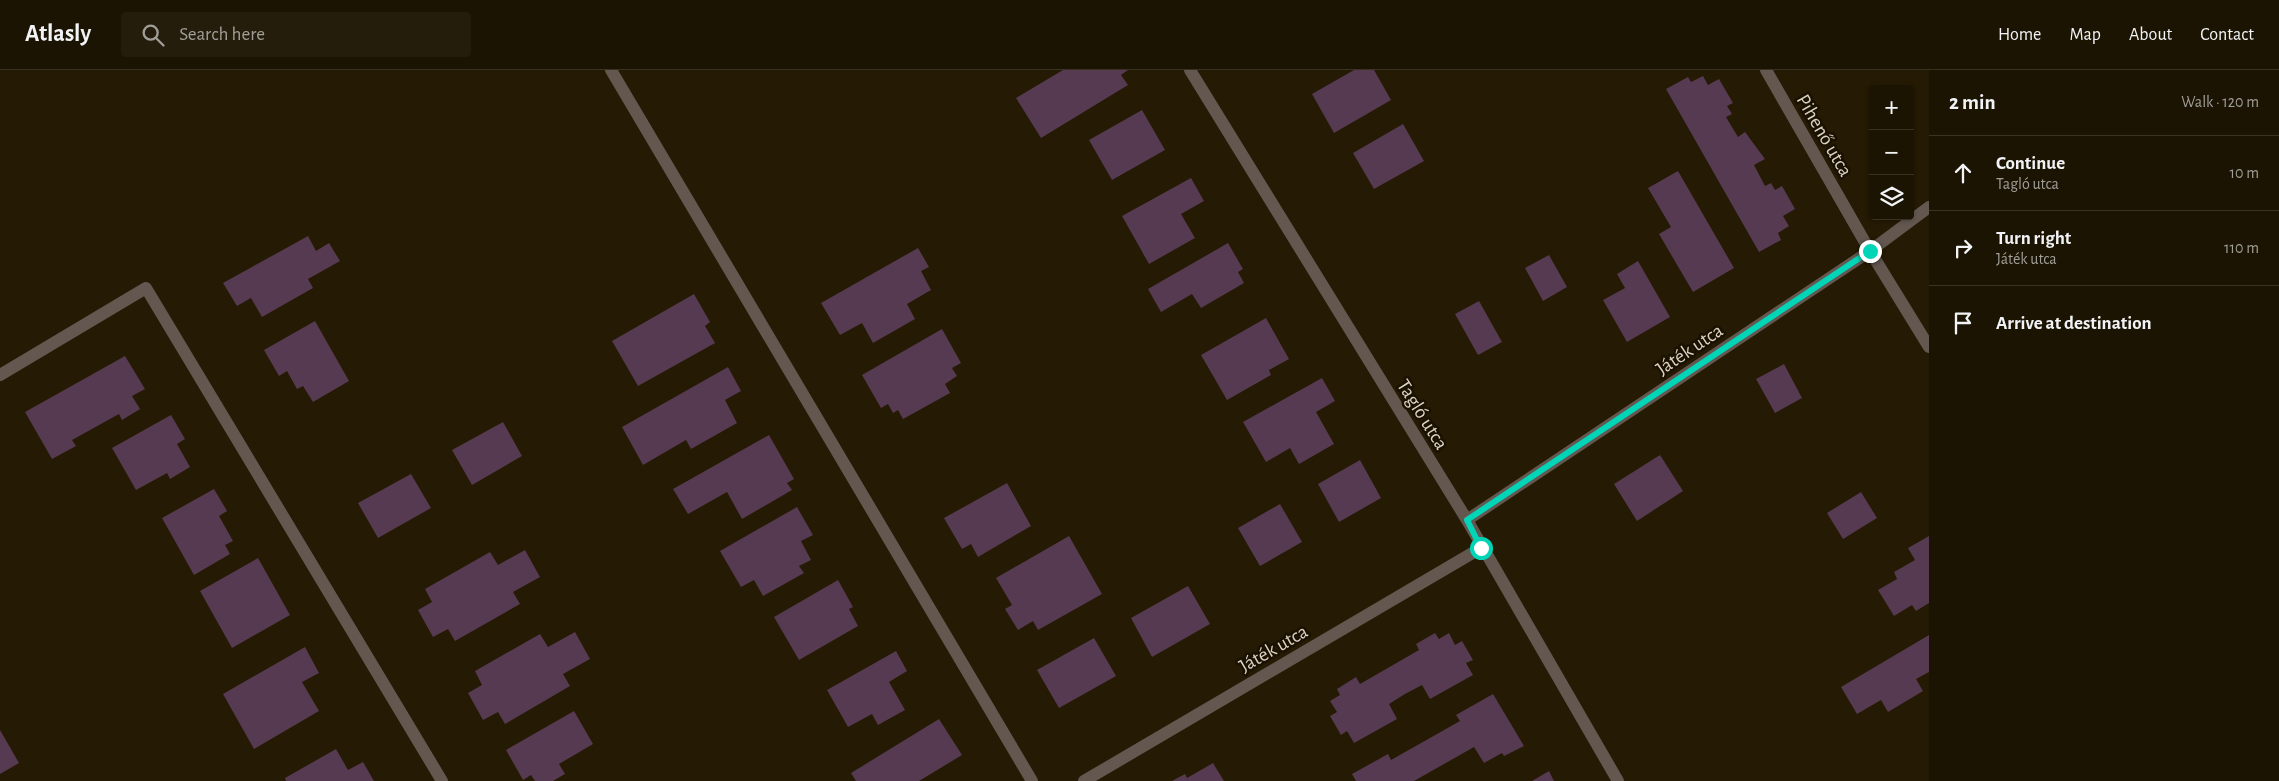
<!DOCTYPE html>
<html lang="en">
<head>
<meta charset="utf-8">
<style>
  :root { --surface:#1c1402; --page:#251d0c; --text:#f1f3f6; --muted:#a09e99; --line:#3a3324 }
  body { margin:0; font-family:"Alegreya Sans",sans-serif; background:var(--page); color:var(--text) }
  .controls { position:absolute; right:15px; top:15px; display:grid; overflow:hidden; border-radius:5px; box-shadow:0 1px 4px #0004 }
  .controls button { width:45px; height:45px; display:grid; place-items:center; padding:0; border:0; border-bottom:1px solid var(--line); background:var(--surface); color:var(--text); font:25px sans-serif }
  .stop { position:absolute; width:15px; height:15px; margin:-11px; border:4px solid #00d5b7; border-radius:50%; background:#fff }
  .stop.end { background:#00d5b7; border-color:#fff; box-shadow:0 1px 5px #0008 }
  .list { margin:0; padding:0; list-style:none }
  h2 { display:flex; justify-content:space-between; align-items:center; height:65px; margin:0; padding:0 20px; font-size:21px }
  h2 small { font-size:16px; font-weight:400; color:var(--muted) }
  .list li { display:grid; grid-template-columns:32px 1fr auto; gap:15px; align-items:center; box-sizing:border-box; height:75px; padding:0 20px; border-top:1px solid var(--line) }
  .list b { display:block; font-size:19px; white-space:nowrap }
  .list p { margin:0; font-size:16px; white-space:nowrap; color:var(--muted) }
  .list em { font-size:16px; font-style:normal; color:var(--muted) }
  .icon { flex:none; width:28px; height:28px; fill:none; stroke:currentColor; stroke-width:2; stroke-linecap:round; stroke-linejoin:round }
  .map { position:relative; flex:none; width:1929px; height:711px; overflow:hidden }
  header { display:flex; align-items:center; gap:30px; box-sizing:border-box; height:70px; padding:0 25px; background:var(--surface); border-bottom:1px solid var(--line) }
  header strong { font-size:24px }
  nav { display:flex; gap:28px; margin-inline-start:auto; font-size:18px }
  .search { width:350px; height:45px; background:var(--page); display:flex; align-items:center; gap:12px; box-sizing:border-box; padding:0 18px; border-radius:5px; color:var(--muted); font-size:19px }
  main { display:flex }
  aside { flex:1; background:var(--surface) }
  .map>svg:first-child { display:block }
  .building { fill:#563a51 }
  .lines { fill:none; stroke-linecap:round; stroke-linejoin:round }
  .minor { stroke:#635750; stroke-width:12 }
  .route { stroke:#00d5b7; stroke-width:6 }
  .labels { text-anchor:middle; stroke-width:5; stroke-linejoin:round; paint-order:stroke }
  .street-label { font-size:20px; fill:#dbd4c6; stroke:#1b1100 }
</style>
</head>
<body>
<header>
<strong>Atlasly</strong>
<div class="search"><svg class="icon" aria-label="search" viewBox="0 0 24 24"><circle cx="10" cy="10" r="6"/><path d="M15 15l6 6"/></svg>Search here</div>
<nav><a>Home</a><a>Map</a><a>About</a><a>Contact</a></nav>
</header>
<main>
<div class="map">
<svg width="1929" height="711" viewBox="0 0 1929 711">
  <rect width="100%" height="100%" fill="#251a03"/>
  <path class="building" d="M1063 0H1128L1121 5 1128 15 1041 68 1016 28Z
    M1354 0H1374L1391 30 1334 63 1312 24Z
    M1703 6 1708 15 1719 9 1733 33 1727 36 1732 44 1726 47 1738 67 1745 62 1765 89 1754 95 1765 116 1771 113 1775 120 1782 116 1795 139 1783 146 1789 156 1778 163 1781 170 1759 182 1666 19 1688 7 1691 12Z
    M1142 40 1165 80 1112 110 1089 70Z
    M1403 54 1424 91 1374 119 1353 83Z
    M1678 101 1734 198 1693 222 1659 164 1671 157 1648 118Z
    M1191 108 1204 131 1181 144 1195 168 1149 194 1122 146Z
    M308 166 316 181 329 173 340 191 308 209 313 218 262 247 251 228 237 236 223 213Z
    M1228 173 1243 199 1238 202 1244 213 1201 238 1192 224 1161 242 1148 219Z
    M918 178 929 197 921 201 931 220 907 234 915 249 873 273 862 253 840 265 821 233Z
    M1549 185 1567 217 1543 231 1525 198Z
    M1638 191 1670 247 1627 272 1603 230 1625 218 1617 204Z
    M694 224 710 252 705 256 715 273 638 316 612 271Z
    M1479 231 1502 272 1478 285 1455 244Z
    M1266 248 1289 289 1269 300 1271 305 1227 330 1201 285Z
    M315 251 349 311 313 332 303 316 297 319 287 301 279 306 264 280Z
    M942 259 961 293 952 298 957 306 945 314 950 323 903 349 898 340 893 343 888 334 881 338 862 305Z
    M125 286 145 319 132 326 140 339 122 350 119 344 72 370 76 376 52 389 25 342Z
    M1784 294 1802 328 1775 343 1756 309Z
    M728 297 741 321 725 330 737 353 691 379 686 370 643 395 622 357Z
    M1322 308 1335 331 1316 342 1334 374 1299 394 1290 378 1266 392 1243 352Z
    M171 345 185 369 177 374 190 397 170 409 167 403 136 420 112 378Z
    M503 352 522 386 472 415 452 380Z
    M769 365 794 409 787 413 792 420 742 449 727 422 688 444 673 419Z
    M1660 385 1683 421 1637 451 1614 414Z
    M1360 390 1381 428 1339 452 1318 414Z
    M411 404 431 438 378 468 358 433Z
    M1007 413 1031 456 978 487 971 474 962 479 944 448Z
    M214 419 227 441 219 446 233 471 225 475 230 484 194 505 162 448Z
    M1861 422 1877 448 1843 469 1827 443Z
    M1280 434 1302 472 1260 496 1238 458Z
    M797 437 813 465 801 471 811 490 799 496 804 503 763 526 754 510 741 517 720 481Z
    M1069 466 1102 524 1038 560 1033 551 1018 560 1005 539 1012 535 996 508Z
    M1929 466V533L1916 541 1912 535 1894 546 1878 520 1897 509 1894 502 1915 490 1908 478Z
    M525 480 540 507 513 522 520 534 455 571 448 559 433 567 418 540 432 532 425 519 490 482 498 495Z
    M258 488 290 545 232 578 200 521Z
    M838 510 853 537 849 539 858 556 799 590 774 547Z
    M1188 516 1210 554 1152 587 1131 548Z
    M575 562 590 589 563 604 570 616 505 654 498 642 483 650 468 623 482 615 475 601 540 564 548 577Z
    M1435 563 1439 569 1449 563 1455 575 1462 571 1473 590 1466 593 1473 605 1430 629 1422 615 1405 624 1389 634 1397 649 1354 673 1347 661 1341 665 1330 646 1337 642 1330 631 1340 625 1337 619 1356 607 1360 614 1419 580 1416 574Z
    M1929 565V602L1916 609 1923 621 1888 642 1881 630 1857 644 1841 617Z
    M1094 568 1116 606 1059 638 1037 600Z
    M305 577 319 603 302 612 319 641 254 679 223 624Z
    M896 581 907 601 889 612 905 640 878 655 872 644 848 657 827 620Z
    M1493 624 1524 676 1504 686 1502 683 1484 693 1474 677 1414 711H1356L1352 704 1388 684 1391 690 1460 651 1456 645Z
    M574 641 593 674 559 694 565 704 553 711H535L531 705 523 710 506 680Z
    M939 649 962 685 919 711H856L851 703Z
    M0 660 19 693 0 704Z
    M336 679 348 700 363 692 374 711H286L285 708Z
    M1213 693 1224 711H1172L1185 704 1187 708Z
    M1549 701 1554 711H1532Z"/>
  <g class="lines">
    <path class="minor" d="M611 0 1032 711
      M1190 0 1467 450 1618 711
      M1766 0 1870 181 1929 277
      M0 305 146 218 442 711
      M1467 450 1870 181 1929 137
      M1084 711 1481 478"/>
  </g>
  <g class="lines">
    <path class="route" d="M1481 478 1467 450 1870 181"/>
  </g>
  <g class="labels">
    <g class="street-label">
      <text transform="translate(1825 65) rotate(60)" y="7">Pihenő utca</text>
      <text transform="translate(1689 279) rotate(-34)" y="7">Játék utca</text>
      <text transform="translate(1423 344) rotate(58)" y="7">Tagló utca</text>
      <text transform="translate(1273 578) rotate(-30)" y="7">Játék utca</text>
    </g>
  </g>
</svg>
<div class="controls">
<button>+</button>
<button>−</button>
<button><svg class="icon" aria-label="layers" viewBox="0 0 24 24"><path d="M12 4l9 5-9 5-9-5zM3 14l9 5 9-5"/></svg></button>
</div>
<div class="stop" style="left:1481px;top:478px"></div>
<div class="stop end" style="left:1870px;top:181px"></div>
</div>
<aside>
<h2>2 min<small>Walk · 120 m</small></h2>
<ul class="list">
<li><svg class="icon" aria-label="ahead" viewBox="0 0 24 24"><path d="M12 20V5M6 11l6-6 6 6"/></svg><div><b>Continue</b><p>Tagló utca</p></div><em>10 m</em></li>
<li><svg class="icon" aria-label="right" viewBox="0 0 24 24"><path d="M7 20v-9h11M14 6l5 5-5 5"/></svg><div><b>Turn right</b><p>Játék utca</p></div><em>110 m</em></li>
<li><svg class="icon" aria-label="arrive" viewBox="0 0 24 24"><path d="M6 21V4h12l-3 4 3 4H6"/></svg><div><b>Arrive at destination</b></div></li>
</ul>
</aside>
</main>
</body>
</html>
